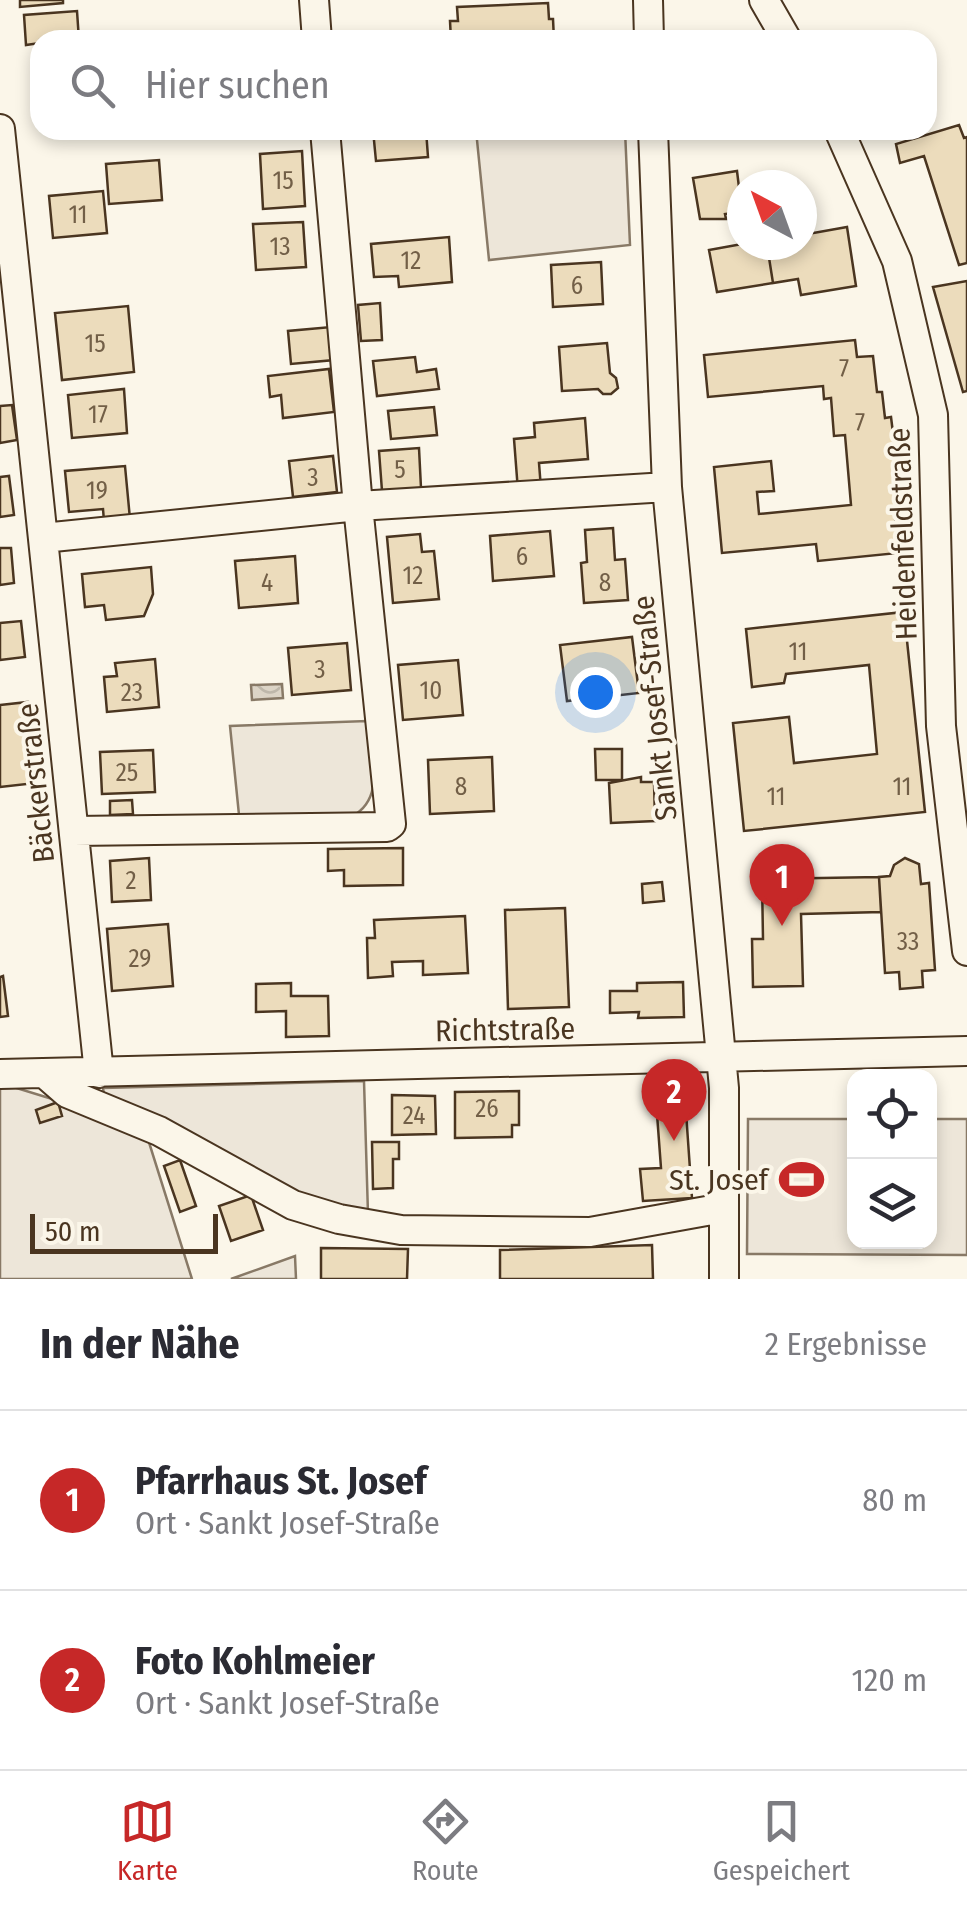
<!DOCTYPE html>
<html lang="de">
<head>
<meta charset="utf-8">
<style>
  :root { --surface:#fff; --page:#f7f7f7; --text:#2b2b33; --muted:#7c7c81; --line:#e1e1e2; --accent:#c62828 }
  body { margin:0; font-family:"Fira Sans Condensed",sans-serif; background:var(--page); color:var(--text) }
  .controls { position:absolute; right:30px; bottom:30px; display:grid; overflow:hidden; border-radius:20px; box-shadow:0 5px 15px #0003 }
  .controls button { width:90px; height:90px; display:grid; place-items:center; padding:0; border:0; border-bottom:2px solid var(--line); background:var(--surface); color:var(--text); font:50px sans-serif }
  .compass { position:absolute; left:727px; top:170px; width:90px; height:90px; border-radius:50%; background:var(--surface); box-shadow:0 5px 15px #0003; rotate:319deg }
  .scale { position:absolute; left:30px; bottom:25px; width:188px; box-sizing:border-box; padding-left:10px; border:5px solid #4a3520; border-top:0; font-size:28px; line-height:35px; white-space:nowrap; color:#4a3520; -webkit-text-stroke:8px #fbf6e9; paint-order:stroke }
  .you { position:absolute; left:595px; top:692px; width:35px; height:35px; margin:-25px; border:8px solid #fff; border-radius:50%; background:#1a73e8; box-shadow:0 0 0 15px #1a73e833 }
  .badge { display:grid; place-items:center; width:65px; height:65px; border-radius:50%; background:var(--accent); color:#fff; font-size:32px; font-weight:700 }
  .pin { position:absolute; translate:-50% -82px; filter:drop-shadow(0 2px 5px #0008) }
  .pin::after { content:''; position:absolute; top:52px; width:35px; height:30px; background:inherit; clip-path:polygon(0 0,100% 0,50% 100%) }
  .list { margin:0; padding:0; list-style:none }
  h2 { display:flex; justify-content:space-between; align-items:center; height:130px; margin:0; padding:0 40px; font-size:42px }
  h2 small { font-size:32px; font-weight:400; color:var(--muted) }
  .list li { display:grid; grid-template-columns:65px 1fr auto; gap:30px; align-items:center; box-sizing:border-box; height:180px; padding:0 40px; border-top:2px solid var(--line) }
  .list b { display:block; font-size:38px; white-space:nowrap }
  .list p { margin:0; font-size:32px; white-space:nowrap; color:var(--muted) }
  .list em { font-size:32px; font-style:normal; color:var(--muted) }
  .icon { flex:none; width:55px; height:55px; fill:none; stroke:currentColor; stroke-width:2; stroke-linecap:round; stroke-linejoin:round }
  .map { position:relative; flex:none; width:967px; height:1279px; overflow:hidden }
  .search { position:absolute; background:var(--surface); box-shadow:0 5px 15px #0003; left:30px; right:30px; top:30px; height:110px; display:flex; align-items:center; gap:25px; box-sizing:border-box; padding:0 35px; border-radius:30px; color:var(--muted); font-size:38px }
  .sheet { height:490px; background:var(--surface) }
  nav { display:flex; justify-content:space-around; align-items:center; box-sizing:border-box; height:140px; border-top:2px solid var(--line); background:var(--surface); font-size:28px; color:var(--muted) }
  nav a { display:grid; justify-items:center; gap:5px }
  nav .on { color:var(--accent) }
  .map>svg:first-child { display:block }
  .grass { fill:#ede6d9; stroke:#887966; stroke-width:2.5 }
  .water { fill:url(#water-waves); stroke:#887966; stroke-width:2.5 }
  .building { fill:#ecdcbc; stroke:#4a3520; stroke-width:2.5 }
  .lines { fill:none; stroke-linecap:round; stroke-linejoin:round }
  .minor-casing { stroke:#4a3520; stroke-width:32 }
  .minor { stroke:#fbf6e9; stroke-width:28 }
  .labels { text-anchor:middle; stroke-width:8; stroke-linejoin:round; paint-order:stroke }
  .number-label { font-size:25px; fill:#725f47 }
  .street-label { font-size:30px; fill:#4a3520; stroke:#fbf6e9 }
  .poi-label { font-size:30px; fill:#4a3520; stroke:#fbf6e9; text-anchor:end }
</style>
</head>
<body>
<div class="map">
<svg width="967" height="1279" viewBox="0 0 967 1279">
  <defs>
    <pattern id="water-waves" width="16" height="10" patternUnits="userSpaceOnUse" patternTransform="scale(2.5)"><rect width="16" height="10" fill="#dcd4c6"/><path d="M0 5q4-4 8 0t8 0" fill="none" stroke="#beb7aa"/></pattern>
  </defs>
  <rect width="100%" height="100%" fill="#fbf6e9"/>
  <path class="grass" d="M476 130H625L630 245 489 260Z
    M367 721C370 752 386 794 356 814L239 815 230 726Z
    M364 1081 368 1214 292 1196 105 1101 103 1088Z
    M0 1083 75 1106 147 1136 192 1279H0Z
    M748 1119H854V1242H930V1119H967V1255L747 1254Z
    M295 1256 296 1279H231Z"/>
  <path class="water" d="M282 684 283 698 252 700 251 685Z"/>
  <path class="building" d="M20 0H63V3L20 7Z
    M548 3 549 19H553L554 40H451L450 21H458L457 7Z
    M77 11 79 40H40V43L26 45 24 15Z
    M959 125 964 138 967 137V263L959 265 924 156 900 163 896 144Z
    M373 130H426L428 157 376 161Z
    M683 130H720L721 136 684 137Z
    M302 151 305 206 263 209 260 154Z
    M159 160 162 200 109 204 106 164Z
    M737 171 742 212 725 214 726 219H700L693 178Z
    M103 191 107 233 53 238 49 196Z
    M303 222 306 267 256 270 253 224Z
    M847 227 856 286 801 295 798 279 773 283 767 245H802V235Z
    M449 237 452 282 399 287 398 276 374 277 371 244Z
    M742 244 767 245 773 283 717 292 709 250Z
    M601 262 603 304 553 307 551 265Z
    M967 281V391L963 392 933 287Z
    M380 303 382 340 361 341 358 305Z
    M128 306 134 372 62 380 55 313Z
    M331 327 334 360 291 364 288 331Z
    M855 340 857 357 873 356 877 392H882L885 418 891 417 894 441H900L905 493 898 494 900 518H895L898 553 818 561 816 544 722 553 714 467 771 461 774 491 757 492 759 514 851 505 845 435 834 436 831 398 824 399 823 386 708 397 704 355Z
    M607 343 610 373 616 378 618 388 611 394H603L598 389 562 391 559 347Z
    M415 357 417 372 436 369 439 389 377 396 373 361Z
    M329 369 334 412 283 418 281 395 270 397 268 376Z
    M124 389 127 433 72 438 68 395Z
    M12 405 17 440 0 443V406Z
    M434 407 437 435 391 439 388 411Z
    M585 418 588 459 539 463 541 489 518 491 514 439 535 437 534 423Z
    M419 448 421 488 382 491 379 451Z
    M333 456 337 492 293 497 289 461Z
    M125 466 130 519 104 521 103 509 69 512 65 471Z
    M9 476 14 515 0 517V477Z
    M613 528 615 560 625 559 628 600 584 603 581 563 587 562 585 530Z
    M550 531 554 576 493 581 490 536Z
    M420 534 422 552 434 551 439 599 393 603 387 537Z
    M0 548H11L14 583 0 585Z
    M295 556 298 603 239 608 235 561Z
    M151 567 153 594 144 616 106 620 104 605 85 607 82 574Z
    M904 612 925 812 744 831 733 723 789 717 794 763 877 754 869 665 786 674 784 683 752 687 746 629Z
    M21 621 25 657 0 660V623Z
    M632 637 639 693 567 701 560 645Z
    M347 643 351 690 292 695 288 648Z
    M155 659 159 707 107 712 104 677 117 676 115 663Z
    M458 660 463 715 403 720 398 665Z
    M28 702 36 783 0 787V705Z
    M595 749H622V780H596Z
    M153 750 155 792 102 794 100 752Z
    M492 757 494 811 430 814 428 760Z
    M641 777V782H654L655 821 611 823 609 783Z
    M132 800 133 814 110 815V801Z
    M403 848V885L344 886V870L328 871V849Z
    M149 858 151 900 112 902 110 861Z
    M905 858 919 864 921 884 929 883 935 970 922 971 923 987 900 989 899 972 885 973 879 877 890 876 894 865Z
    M879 877 881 912 801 914 803 986 753 987 752 939H763L762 879Z
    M662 882 664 901 643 903 642 884Z
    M565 908 569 1007 508 1009 505 910Z
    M465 916 468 973 423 975V961L392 962 393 976 368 978 367 938H375L374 920Z
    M168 924 173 986 112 991 107 929Z
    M3 976 8 1016 0 1017V977Z
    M683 982 684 1017 638 1018 639 1012 610 1013V991H637V983Z
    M291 983V996H328L329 1036 286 1037V1011L256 1012V984Z
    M519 1091V1125H512V1137L455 1138V1092Z
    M392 1095 435 1096 436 1134 392 1135Z
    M58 1102 62 1116 40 1123 36 1110Z
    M686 1112 692 1198 643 1201 640 1169 661 1168 657 1114Z
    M372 1142H399V1159H393V1188L373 1189Z
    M180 1160 196 1206 180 1212 164 1166Z
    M251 1195 263 1230 231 1241 219 1206Z
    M652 1245 653 1279H500V1250Z
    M321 1248 408 1249 407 1279H321Z"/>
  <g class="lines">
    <defs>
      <path id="minor" d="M314 0 317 40
        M648 0 649 40
        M764 0 787 40
        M0 129 99 1073
        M653 130 667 487 724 1088V1279
        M839 130 897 261 933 415 941 726 967 951
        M43 538 358 506 667 487
        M74 831 387 827 391 824 358 506 325 130
        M44 1073 67 1093 159 1131 293 1205 339 1219 401 1230 590 1232 723 1208
        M0 1074 967 1051"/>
    </defs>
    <use href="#minor" class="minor-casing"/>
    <use href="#minor" class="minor"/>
  </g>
  <defs>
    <symbol id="stadium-bare" viewBox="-9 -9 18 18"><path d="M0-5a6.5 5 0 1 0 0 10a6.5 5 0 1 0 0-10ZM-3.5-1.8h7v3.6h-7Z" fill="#c62828" stroke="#fbf6e9" stroke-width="2.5" paint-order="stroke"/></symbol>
  </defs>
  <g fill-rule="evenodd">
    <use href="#stadium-bare" x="770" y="1148" width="63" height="63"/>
  </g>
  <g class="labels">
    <g class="number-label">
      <text x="283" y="189">15</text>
      <text x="78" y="223">11</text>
      <text x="280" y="255">13</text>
      <text x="411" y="269">12</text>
      <text x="577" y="294">6</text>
      <text x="95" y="352">15</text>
      <text x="844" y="377">7</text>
      <text x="98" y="423">17</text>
      <text x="860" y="431">7</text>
      <text x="400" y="478">5</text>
      <text x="313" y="486">3</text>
      <text x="97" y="499">19</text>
      <text x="522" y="565">6</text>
      <text x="413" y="584">12</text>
      <text x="267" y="591">4</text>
      <text x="605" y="591">8</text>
      <text x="798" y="660">11</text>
      <text x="320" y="678">3</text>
      <text x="431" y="699">10</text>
      <text x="132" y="701">23</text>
      <text x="127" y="781">25</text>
      <text x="461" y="795">8</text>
      <text x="902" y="795">11</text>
      <text x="776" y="805">11</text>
      <text x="131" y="889">2</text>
      <text x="908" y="950">33</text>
      <text x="140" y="967">29</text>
      <text x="487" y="1117">26</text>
      <text x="414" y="1124">24</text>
    </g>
    <g class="street-label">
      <text transform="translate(903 534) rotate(-92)" y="10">Heidenfeldstraße</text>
      <text transform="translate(655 708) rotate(-96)" y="10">Sankt Josef-Straße</text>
      <text transform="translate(36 783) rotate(-96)" y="10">Bäckerstraße</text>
      <text transform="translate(505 1030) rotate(-1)" y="10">Richtstraße</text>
    </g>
    <g class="poi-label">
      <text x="768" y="1190">St. Josef</text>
    </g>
  </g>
</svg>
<div class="controls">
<button><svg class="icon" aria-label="locate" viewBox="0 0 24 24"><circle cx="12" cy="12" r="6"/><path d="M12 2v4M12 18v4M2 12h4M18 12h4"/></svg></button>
<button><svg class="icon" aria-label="layers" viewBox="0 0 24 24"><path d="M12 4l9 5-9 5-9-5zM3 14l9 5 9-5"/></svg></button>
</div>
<svg class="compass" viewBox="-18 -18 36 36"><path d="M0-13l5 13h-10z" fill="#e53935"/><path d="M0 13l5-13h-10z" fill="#7c7c81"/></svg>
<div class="scale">50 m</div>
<div class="you"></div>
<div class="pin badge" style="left:782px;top:926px">1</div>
<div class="pin badge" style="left:674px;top:1141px">2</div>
<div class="search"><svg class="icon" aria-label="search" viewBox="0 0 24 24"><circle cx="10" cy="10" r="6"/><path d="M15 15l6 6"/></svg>Hier suchen</div>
</div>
<section class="sheet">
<h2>In der Nähe<small>2 Ergebnisse</small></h2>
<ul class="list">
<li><span class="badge">1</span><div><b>Pfarrhaus St. Josef</b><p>Ort · Sankt Josef-Straße</p></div><em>80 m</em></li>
<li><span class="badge">2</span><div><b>Foto Kohlmeier</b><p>Ort · Sankt Josef-Straße</p></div><em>120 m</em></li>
</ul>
</section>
<nav>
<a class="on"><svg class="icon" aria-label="map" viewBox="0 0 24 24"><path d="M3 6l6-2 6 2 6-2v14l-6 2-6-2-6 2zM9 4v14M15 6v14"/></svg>Karte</a>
<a><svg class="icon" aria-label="directions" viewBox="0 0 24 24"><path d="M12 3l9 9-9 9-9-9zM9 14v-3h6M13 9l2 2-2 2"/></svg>Route</a>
<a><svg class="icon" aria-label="saved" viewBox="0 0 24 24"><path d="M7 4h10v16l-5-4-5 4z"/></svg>Gespeichert</a>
</nav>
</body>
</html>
